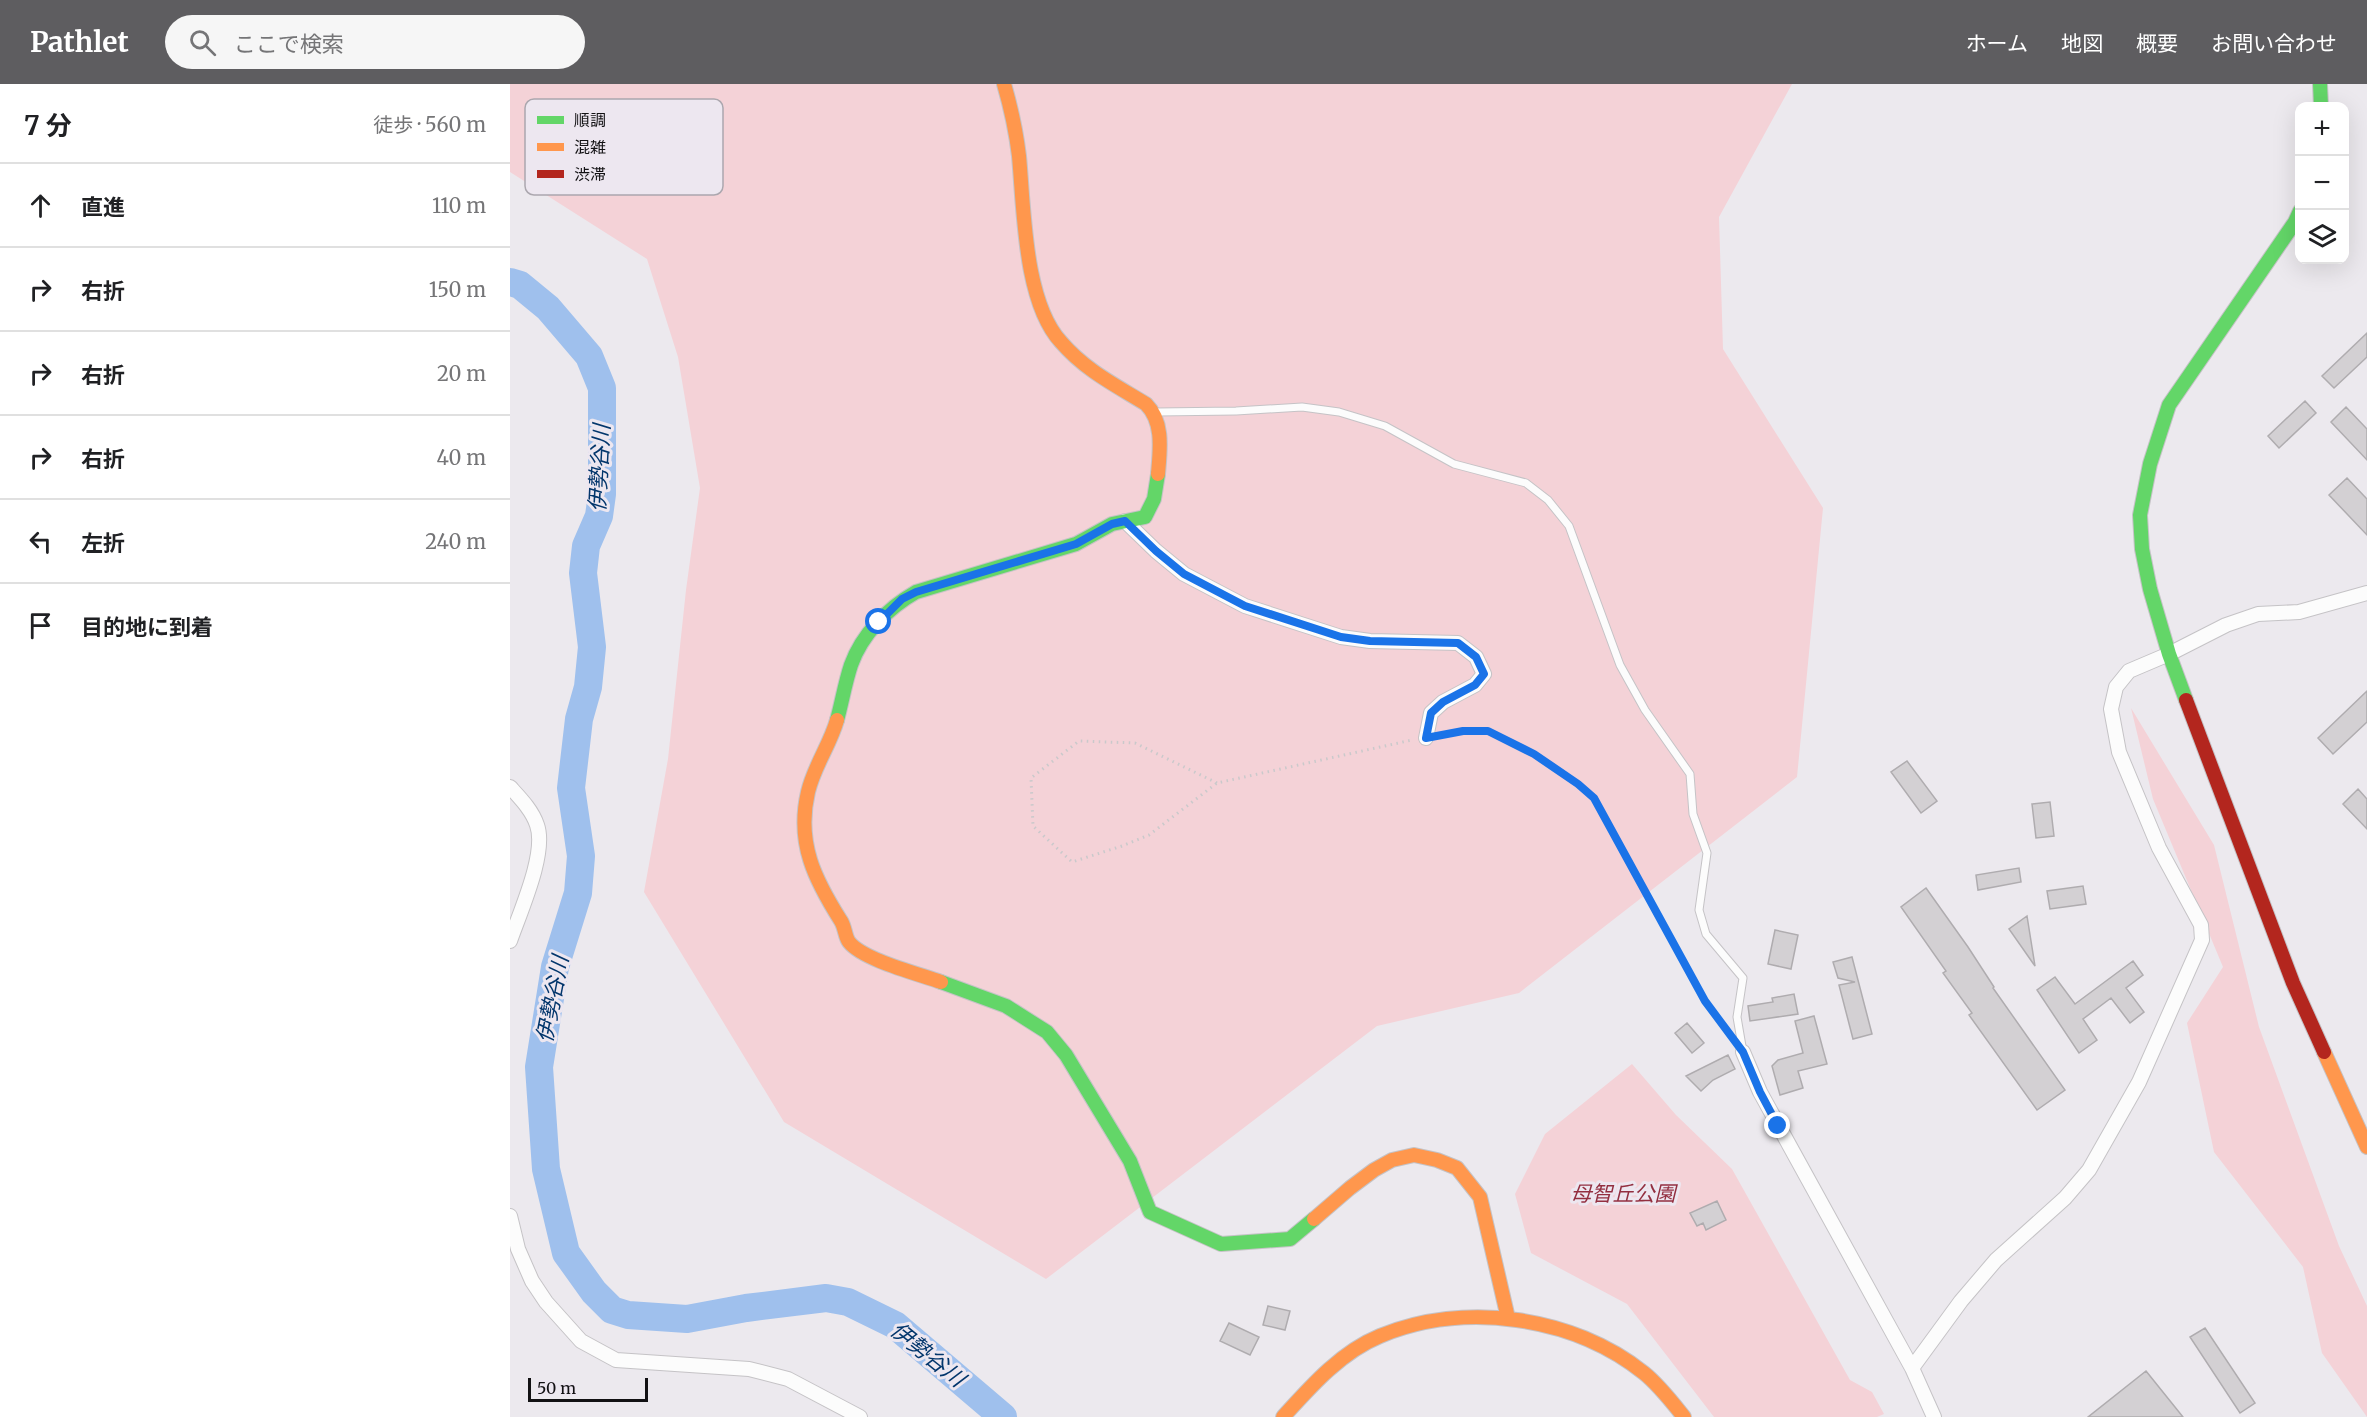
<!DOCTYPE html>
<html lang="ja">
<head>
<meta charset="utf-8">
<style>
  :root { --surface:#fff; --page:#f6f6f6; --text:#202124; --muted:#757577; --line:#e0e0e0; --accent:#5e5d60 }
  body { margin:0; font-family:Merriweather,"Noto Sans JP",serif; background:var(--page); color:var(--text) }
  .controls { position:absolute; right:18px; top:18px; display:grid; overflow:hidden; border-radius:12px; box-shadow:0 6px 24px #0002 }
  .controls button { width:54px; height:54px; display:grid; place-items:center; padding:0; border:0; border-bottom:2px solid var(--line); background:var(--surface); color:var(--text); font:30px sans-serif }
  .scale { position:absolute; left:18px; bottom:15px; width:120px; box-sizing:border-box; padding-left:6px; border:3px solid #121113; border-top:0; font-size:16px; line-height:21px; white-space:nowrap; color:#121113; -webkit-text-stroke:4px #ede7f0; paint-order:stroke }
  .stop { position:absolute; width:18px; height:18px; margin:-14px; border:4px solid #1a73e8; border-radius:50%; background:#fff }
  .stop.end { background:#1a73e8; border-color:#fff; box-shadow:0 2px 6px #0008 }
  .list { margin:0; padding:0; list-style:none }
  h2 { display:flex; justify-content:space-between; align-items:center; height:78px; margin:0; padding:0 24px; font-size:26px }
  h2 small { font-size:20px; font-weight:400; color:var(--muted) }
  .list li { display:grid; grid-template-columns:39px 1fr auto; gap:18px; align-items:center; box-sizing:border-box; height:84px; padding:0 24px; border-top:2px solid var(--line) }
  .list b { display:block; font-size:22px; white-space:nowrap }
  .list em { font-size:20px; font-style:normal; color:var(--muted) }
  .icon { flex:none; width:33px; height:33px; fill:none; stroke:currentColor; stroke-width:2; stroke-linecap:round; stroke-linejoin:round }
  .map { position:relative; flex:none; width:1857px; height:1333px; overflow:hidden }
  header { display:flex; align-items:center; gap:36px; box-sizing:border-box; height:84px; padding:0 30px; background:var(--accent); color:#fff }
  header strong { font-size:28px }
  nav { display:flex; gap:33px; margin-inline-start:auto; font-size:21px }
  .search { width:420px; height:54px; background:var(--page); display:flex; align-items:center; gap:15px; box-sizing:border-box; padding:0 21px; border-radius:33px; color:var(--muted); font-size:22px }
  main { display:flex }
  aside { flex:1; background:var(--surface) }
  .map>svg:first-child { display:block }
  .green { fill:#f4d2d7 }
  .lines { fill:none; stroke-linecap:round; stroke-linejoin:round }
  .river { stroke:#9fc0ed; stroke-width:28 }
  .building { fill:#d3d0d3; stroke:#afacaf; stroke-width:1.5 }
  .lane-casing { stroke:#c5c3c6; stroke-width:9 }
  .street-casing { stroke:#c5c3c6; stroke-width:16 }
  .fast-casing { stroke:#c5c3c6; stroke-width:16 }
  .slow-casing { stroke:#c5c3c6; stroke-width:16 }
  .jam-casing { stroke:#c5c3c6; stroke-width:16 }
  .path { stroke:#cac9cb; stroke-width:3; stroke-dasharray:1.5 4.5; stroke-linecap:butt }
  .lane { stroke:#fcfcfc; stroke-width:7 }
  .street { stroke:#fcfcfc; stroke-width:14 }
  .fast { stroke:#63d668; stroke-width:14 }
  .slow { stroke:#ff974d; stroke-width:14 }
  .jam { stroke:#b3261e; stroke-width:14 }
  .route { stroke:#1a73e8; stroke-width:8 }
  .labels { text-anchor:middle; stroke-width:6; stroke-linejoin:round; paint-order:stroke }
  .park-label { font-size:21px; font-style:italic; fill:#932f40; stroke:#ede7f0 }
  .water-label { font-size:22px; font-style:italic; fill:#03366c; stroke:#ede7f0 }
  .key { fill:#ede7f0; stroke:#aba7ae; stroke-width:1.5 }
  .key-label { font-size:16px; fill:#121113 }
</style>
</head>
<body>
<header>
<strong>Pathlet</strong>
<div class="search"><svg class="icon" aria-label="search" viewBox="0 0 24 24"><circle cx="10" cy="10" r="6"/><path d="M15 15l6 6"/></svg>ここで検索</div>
<nav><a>ホーム</a><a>地図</a><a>概要</a><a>お問い合わせ</a></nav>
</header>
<main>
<aside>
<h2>7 分<small>徒歩 · 560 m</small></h2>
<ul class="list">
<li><svg class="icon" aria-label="ahead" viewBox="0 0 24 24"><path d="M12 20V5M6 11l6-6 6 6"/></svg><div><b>直進</b></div><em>110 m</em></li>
<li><svg class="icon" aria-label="right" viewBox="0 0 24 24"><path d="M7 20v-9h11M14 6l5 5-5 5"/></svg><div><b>右折</b></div><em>150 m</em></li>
<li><svg class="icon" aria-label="right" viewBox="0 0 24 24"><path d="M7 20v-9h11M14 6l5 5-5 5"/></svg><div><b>右折</b></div><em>20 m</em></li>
<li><svg class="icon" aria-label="right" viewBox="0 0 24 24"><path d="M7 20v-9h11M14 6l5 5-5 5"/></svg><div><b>右折</b></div><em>40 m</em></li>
<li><svg class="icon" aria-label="left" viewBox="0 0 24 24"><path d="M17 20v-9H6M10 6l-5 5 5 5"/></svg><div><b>左折</b></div><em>240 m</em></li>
<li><svg class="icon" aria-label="arrive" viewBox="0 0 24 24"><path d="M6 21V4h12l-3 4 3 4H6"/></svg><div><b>目的地に到着</b></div></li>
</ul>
</aside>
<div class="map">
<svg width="1857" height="1333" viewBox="0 0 1857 1333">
  <rect width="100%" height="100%" fill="#ece9ee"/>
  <path class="green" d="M0 0H1282L1209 133 1213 265 1313 424 1287 693 1009 909 867 942 536 1195 274 1038 134 808 158 675 176 506 190 404 168 273 137 175 0 88Z
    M1621 624 1704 761 1749 943 1829 1162 1857 1222V1333L1812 1269 1793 1183 1704 1068 1677 939 1713 883 1643 715Z
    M1122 980 1166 1031 1222 1085 1340 1296 1362 1308 1374 1330 1367 1333H1204L1117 1220 1021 1169 1005 1110 1035 1050Z"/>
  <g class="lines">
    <path class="river" d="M0 198 10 201 38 224 79 272 92 304V410L89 432 76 462 73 489 82 563 78 603 69 635 61 704 71 772 68 809 45 883 29 983 36 1085 56 1169 84 1208 102 1226 118 1231 177 1235 236 1224 316 1214 338 1218 385 1241 493 1333"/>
  </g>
  <path class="building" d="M1857 249V273L1824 304 1812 292Z
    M1795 317 1806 329 1769 364 1758 352Z
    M1836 323 1857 345V376L1821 338Z
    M1837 394 1857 415V451L1819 411Z
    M1857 607V638L1823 670 1808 654Z
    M1397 677 1427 717 1411 729 1381 688Z
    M1848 705 1857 715V745L1833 720Z
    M1540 718 1544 752 1526 754 1522 720Z
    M1509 784 1511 798 1468 806 1466 791Z
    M1573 802 1576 820 1540 825 1537 807Z
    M1416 804 1458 863 1484 903 1483 904 1555 1006 1527 1026 1459 931 1462 929 1433 889 1436 887 1391 823Z
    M1517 832 1525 882 1499 845Z
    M1265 846 1288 851 1281 885 1258 880Z
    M1342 873 1362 950 1343 955 1329 901 1345 898 1328 894 1323 878Z
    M1623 877 1633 891 1616 904 1634 928 1620 939 1601 914 1573 935 1587 956 1569 969 1527 906 1545 893 1565 920Z
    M1284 910 1288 930 1240 937 1238 922 1263 918 1262 914Z
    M1304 932 1317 980 1288 987 1293 1004 1270 1011 1262 982 1268 976 1293 969 1285 937Z
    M1177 939 1194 959 1182 969 1165 949Z
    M1218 971 1225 985 1203 996 1191 1007 1176 992Z
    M1207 1117 1216 1136 1196 1146 1193 1139 1187 1142 1180 1129Z
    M758 1222 780 1227 775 1246 753 1241Z
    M719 1239 749 1253 740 1271 710 1257Z
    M1695 1244 1745 1319 1730 1329 1680 1253Z
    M1636 1287 1673 1333H1578Z"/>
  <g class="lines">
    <defs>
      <path id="lane" d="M647 328 726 327 792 323 829 328 875 342 944 380 1016 399 1038 416 1059 442 1110 581 1135 626 1180 690 1183 730 1197 769 1189 826 1196 850 1233 894 1227 933 1233 968"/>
      <path id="street" d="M615 437 646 467 674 490 735 522 831 553 860 557 948 559 966 573 974 590 965 601 933 618 921 629 916 654
        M0 703C10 714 22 726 27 741 37 769 10 828 0 857
        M1233 968 1250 1008 1402 1284 1424 1333
        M0 1132 8 1165 22 1197 36 1218 71 1257 106 1276 239 1285 278 1295 350 1333
        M1402 1284 1451 1217 1486 1176 1555 1114 1579 1086 1629 998 1692 856 1691 841 1649 764 1609 668 1601 625 1606 603 1619 587 1659 570 1716 541 1748 530 1789 528 1857 509"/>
      <path id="fast" d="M1810 0 1811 22
        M1676 616 1659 570 1640 505 1632 465 1630 431 1640 380 1659 321 1785 138 1790 127
        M327 636C332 618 335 599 341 581 352 550 378 524 406 508L566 460 602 440 635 433 644 415 648 390
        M431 898 496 922 537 948 556 971 620 1077 640 1128 711 1160 780 1155 804 1135"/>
      <path id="slow" d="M494 0C501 24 506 47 509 72 514 125 514 218 551 258 575 286 605 301 636 320 654 338 650 366 648 390
        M327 636C320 661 304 682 298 708 286 759 305 796 331 837 335 843 335 853 339 858 353 876 409 890 431 898
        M1814 968 1857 1063
        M804 1135 840 1104 864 1086 882 1076 904 1071 927 1076 947 1084 970 1113 998 1234
        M773 1333C801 1302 831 1268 870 1252 954 1217 1063 1232 1134 1289 1149 1301 1162 1318 1174 1333"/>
      <path id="jam" d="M1676 616 1783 899 1814 968"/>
    </defs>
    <use href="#lane" class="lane-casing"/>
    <use href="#street" class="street-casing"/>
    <use href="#fast" class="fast-casing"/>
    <use href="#slow" class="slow-casing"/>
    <use href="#jam" class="jam-casing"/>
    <path class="path" d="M929 651 953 647H978L1024 670 1068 700 1084 714 1195 917 1217 947
      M707 699 625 659 569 657 521 694 523 742 562 778 612 762 639 751 707 699 902 656"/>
    <use href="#lane" class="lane"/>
    <use href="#street" class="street"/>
    <use href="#fast" class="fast"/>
    <use href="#slow" class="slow"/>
    <use href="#jam" class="jam"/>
  </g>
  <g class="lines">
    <path class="route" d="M369 538 392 515 406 508 566 460 602 440 615 437 646 467 674 490 735 522 831 553 860 557 948 559 966 573 974 590 965 601 933 618 921 629 916 654 953 647H978L1024 670 1068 700 1084 714 1195 917 1233 968 1250 1008 1268 1042"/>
  </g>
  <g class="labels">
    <g class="park-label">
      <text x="1113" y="1117">母智丘公園</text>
    </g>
    <g class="water-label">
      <text transform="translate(89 384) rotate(-87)" y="8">伊勢谷川</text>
      <text transform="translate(42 915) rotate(-79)" y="8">伊勢谷川</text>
      <text transform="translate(418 1270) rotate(39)" y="8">伊勢谷川</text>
    </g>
  </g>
  <rect x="15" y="15" width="198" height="96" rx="9" class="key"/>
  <rect x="27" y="32" width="27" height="8" fill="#63d668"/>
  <rect x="27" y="59" width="27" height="8" fill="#ff974d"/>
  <rect x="27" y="86" width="27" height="8" fill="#b3261e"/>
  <g class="key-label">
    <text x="64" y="42">順調</text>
    <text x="64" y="69">混雑</text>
    <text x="64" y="96">渋滞</text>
  </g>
</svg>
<div class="controls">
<button>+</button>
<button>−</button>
<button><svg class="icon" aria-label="layers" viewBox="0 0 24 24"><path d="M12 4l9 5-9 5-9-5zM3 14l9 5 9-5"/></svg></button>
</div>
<div class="scale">50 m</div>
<div class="stop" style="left:369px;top:538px"></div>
<div class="stop end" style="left:1268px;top:1042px"></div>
</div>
</main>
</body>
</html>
